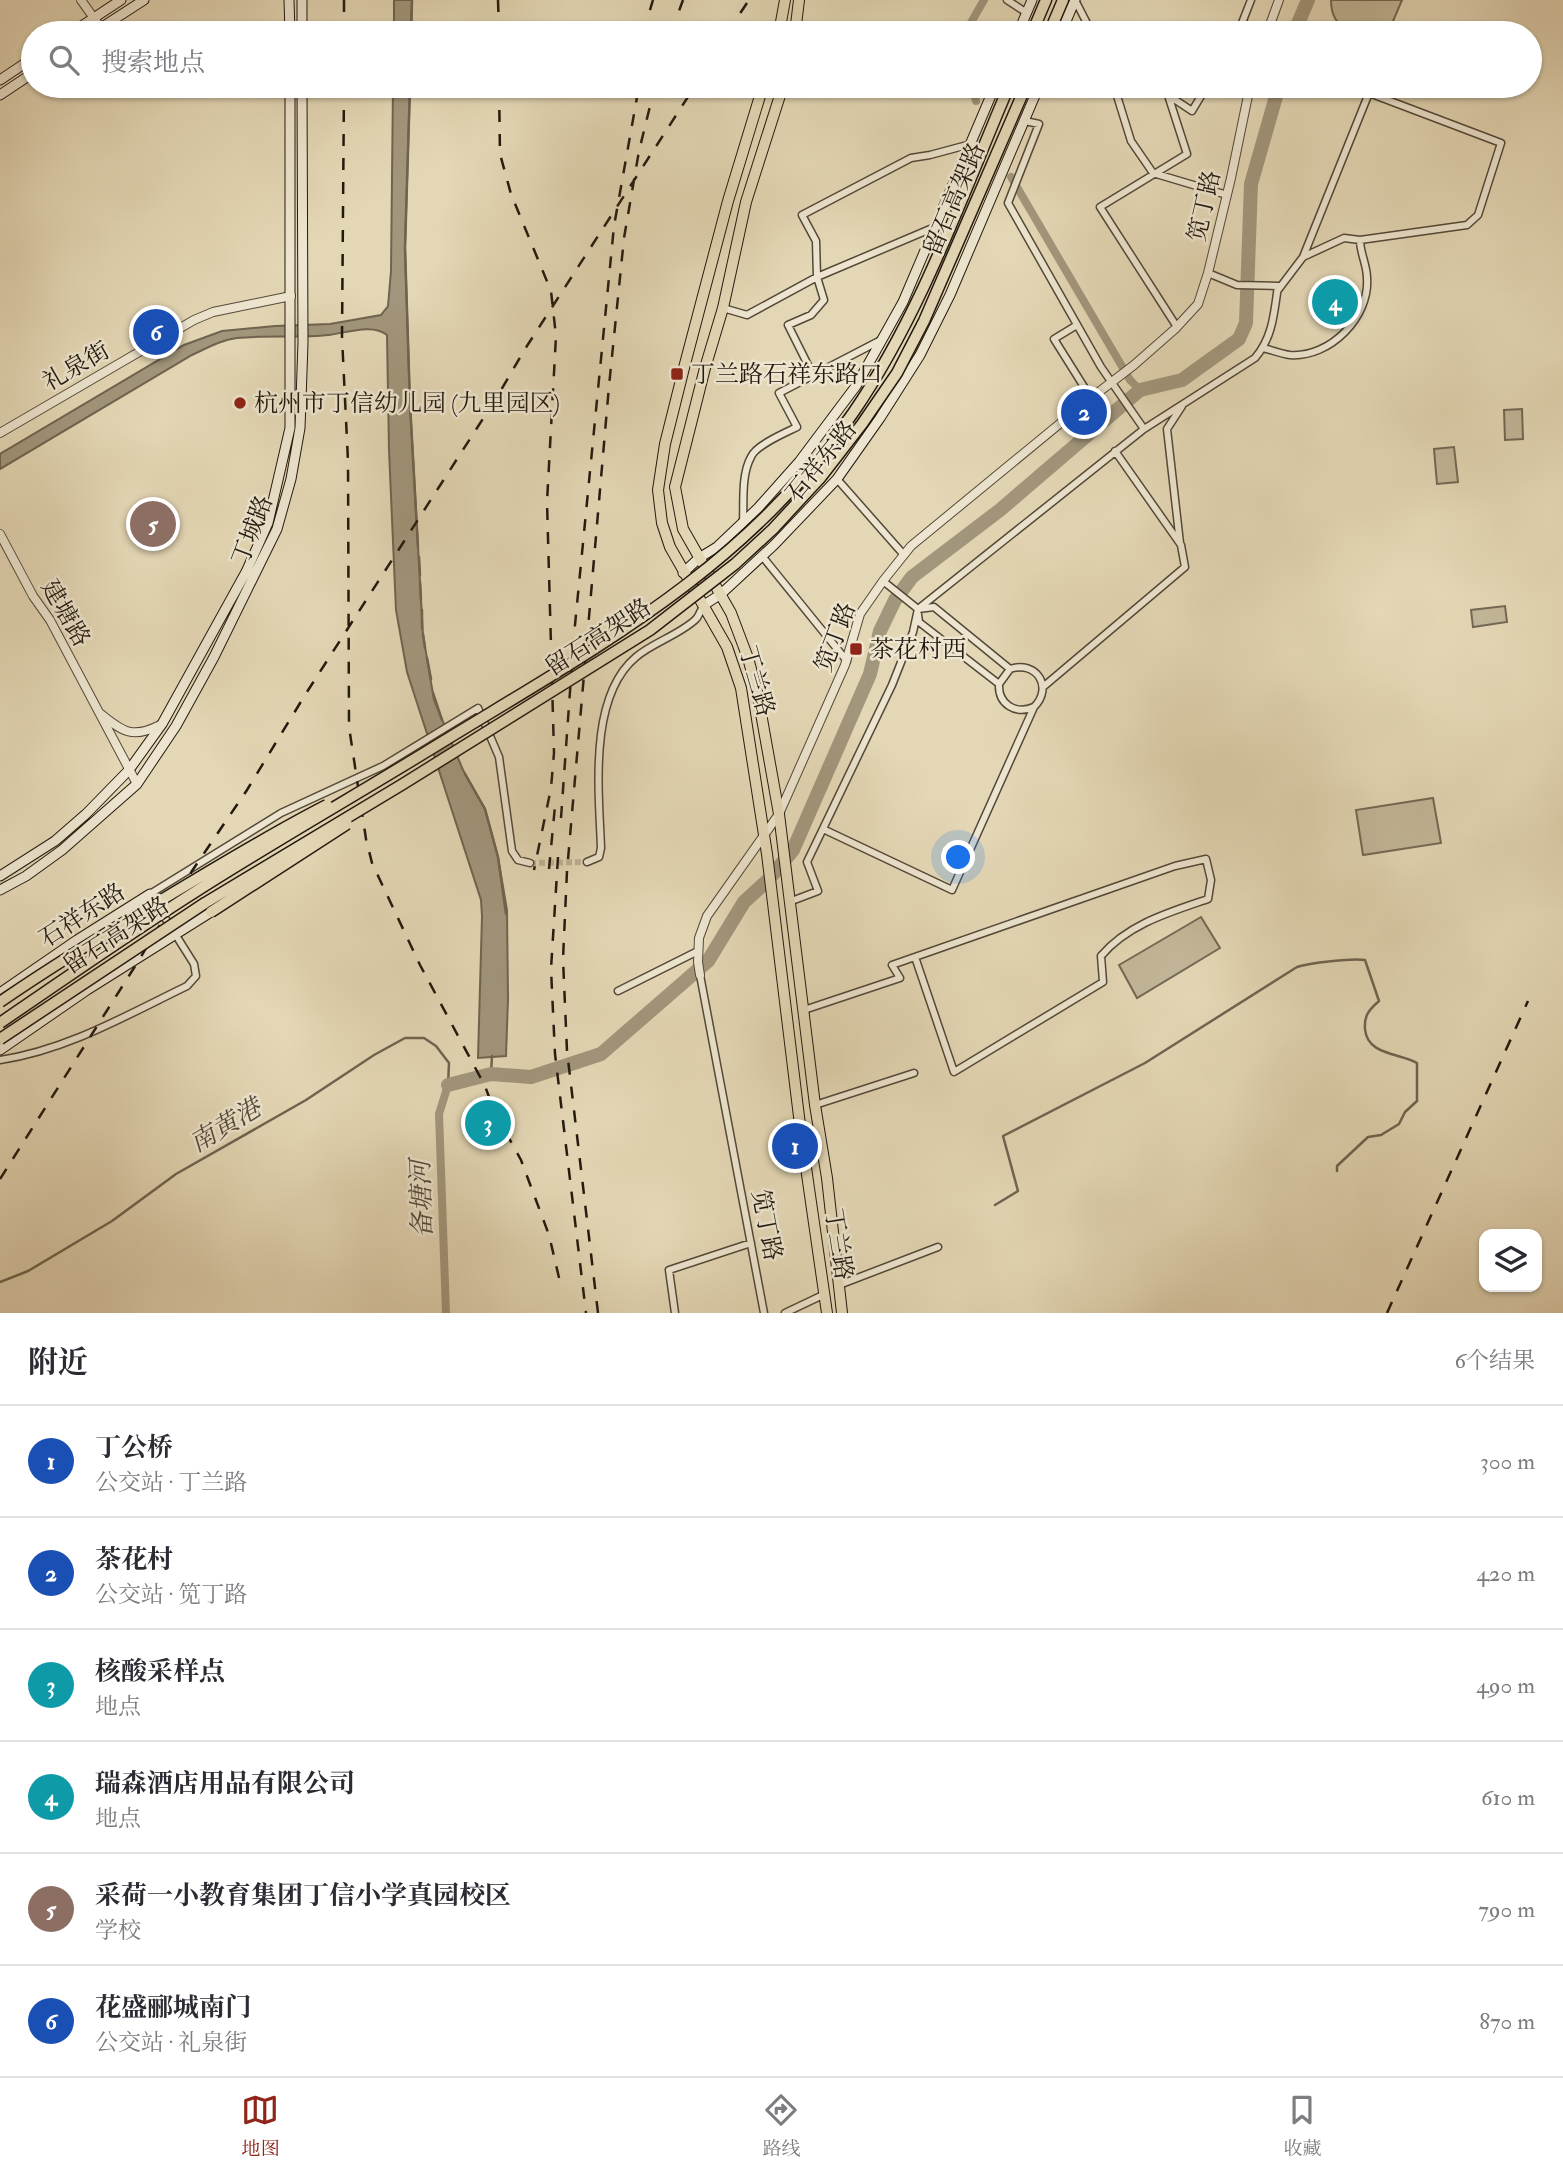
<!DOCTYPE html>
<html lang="zh">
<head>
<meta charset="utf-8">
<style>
  :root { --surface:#fff; --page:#f2f2f3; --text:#2b2b33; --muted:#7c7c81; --line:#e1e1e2; --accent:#8f2418 }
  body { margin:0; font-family:"IM FELL Double Pica","Noto Serif SC",serif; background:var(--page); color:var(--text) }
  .controls { position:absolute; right:21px; bottom:21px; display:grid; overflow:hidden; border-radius:14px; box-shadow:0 2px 5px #0004 }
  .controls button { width:63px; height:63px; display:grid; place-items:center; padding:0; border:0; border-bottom:2px solid var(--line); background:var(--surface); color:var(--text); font:35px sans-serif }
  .you { position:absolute; left:959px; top:858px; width:24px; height:24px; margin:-18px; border:5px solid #fff; border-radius:50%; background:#1a73e8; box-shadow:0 0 0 10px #1a73e833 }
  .badge { display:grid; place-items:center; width:46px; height:46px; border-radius:50%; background:var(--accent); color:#fff; font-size:23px; font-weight:700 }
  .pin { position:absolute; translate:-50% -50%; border:4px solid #fff; box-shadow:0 2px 7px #0006 }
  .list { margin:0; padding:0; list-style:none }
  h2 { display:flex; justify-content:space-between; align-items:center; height:91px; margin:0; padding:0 28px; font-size:30px }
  h2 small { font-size:23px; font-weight:400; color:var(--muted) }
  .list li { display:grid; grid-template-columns:46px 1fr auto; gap:21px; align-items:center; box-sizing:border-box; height:112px; padding:0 28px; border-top:2px solid var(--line) }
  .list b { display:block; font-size:26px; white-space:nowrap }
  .list p { margin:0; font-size:23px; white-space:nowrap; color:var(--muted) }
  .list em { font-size:23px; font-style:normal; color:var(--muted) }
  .icon { flex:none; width:38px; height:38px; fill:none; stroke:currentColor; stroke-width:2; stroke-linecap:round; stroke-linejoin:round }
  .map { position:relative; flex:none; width:1563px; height:1313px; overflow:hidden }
  .search { position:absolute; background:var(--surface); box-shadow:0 2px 5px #0004; left:21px; right:21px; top:21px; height:77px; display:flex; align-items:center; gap:18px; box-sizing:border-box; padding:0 24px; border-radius:38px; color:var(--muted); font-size:26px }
  .sheet { height:763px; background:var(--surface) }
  nav { display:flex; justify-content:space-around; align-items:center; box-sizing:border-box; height:98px; border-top:2px solid var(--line); background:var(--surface); font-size:19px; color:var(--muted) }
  nav a { display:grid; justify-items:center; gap:4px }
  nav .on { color:var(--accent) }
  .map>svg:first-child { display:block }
  .green { fill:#c3b799; stroke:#736854; stroke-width:2 }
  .water { fill:#a2967c; stroke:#6f6450; stroke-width:2 }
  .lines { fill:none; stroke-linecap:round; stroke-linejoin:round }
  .stream { stroke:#6f6450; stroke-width:2.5 }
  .canal { stroke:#a2967c; stroke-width:8 }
  .river { stroke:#a2967c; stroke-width:14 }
  .minor-tunnel { stroke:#bdb194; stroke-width:6; stroke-dasharray:6 3; stroke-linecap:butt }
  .minor-casing { stroke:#534838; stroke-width:9 }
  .tertiary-casing { stroke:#534838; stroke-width:10 }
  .secondary-casing { stroke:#23190e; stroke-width:11 }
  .primary-casing { stroke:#23190e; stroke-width:12 }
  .trunk-casing { stroke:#23190e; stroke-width:13 }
  .minor { stroke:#ede5cf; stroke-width:6 }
  .tertiary { stroke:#ede5cf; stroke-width:8 }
  .secondary { stroke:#ede5cf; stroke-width:9 }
  .primary { stroke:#e4d7b5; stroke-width:10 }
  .trunk { stroke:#e4d7b5; stroke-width:10 }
  .rail { stroke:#23190e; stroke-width:2.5; stroke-dasharray:12 12; stroke-linecap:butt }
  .trunk-bridge-casing { stroke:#23190e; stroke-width:13; stroke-linecap:butt }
  .trunk-bridge { stroke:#e4d7b5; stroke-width:10 }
  .poi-dot { fill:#8f2418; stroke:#ede5cf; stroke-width:2.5 }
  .labels { text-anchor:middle; stroke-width:5; stroke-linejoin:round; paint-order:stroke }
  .street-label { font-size:24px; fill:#23190e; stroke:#ede5cf }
  .poi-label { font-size:24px; fill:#23190e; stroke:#ede5cf; text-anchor:start }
  .water-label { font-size:26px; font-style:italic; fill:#564b3a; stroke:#ede5cf }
</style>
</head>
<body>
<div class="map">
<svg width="1563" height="1313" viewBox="0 0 1563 1313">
  <rect width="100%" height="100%" fill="#e4d7b5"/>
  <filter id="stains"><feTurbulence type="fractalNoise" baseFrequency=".00286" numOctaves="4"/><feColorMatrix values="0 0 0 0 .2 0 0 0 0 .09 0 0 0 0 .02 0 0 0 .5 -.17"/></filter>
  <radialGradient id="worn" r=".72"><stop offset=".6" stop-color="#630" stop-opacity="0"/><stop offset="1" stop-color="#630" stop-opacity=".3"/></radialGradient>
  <path class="green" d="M1331 0H1402L1388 33C1362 33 1331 36 1331 0Z
    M1522 409 1523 439 1505 440 1504 410Z
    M1454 447 1458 482 1437 484 1434 449Z
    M1505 606 1507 622 1473 627 1471 610Z
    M1433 798 1441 843 1363 855 1356 810Z
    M1201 917 1220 948 1137 998 1119 965Z"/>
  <path class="water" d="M394 0H412L411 33H394Z
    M393 86H410L405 248 410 404 423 635 434 700 463 770 485 809 498 857 507 910 508 999 506 1056 478 1058 482 916 481 900 407 672 396 610 389 450 387 335C373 323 346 333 329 335 299 338 268 335 237 338 221 340 207 348 192 355L0 469V454L184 345 222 331 275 326 330 324 381 315 388 306 391 271Z"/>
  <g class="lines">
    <path class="stream" d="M411 33 412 0
      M410 86 405 248 410 404 418 547
      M419 557 420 575
      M420 582 421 600
      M422 610V628
      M423 634 425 648
      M427 658 431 679
      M433 693 442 720
      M465 774 485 809 498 857 506 914
      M491 1074 492 1056
      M995 1205 1018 1191 1003 1136 1145 1063 1297 967C1309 963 1352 958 1365 960L1379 1001C1369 1010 1364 1015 1365 1029 1367 1055 1399 1053 1417 1063V1101L1405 1112 1399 1124 1381 1135 1368 1137 1337 1166V1171
      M0 1282 28 1271 112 1221 176 1174 306 1100 374 1055 405 1038H424L436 1046 449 1063 448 1085"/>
    <path class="canal" d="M965 33 984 0
      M972 86 976 101
      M1011 177 1130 380 1140 390
      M446 1313 439 1114 448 1085"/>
    <path class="river" d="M1294 33 1308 0
      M448 1085 491 1074 531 1077 601 1054 708 961 744 902 768 880 793 850 870 674 880 631 895 600 912 577 1000 510 1140 390 1182 380 1239 339 1246 323 1251 184 1279 86"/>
    <path class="minor-tunnel" d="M530 863 587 862"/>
    <defs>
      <path id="minor" d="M1007 0 1027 13
        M1075 0 1092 33
        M1242 23 1251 0
        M1236 33 1242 23 1265 33
        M1114 86 1131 141 1153 173 1227 195
        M1163 86 1168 95 1187 154 1100 207 1177 327
        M1168 95 1192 111 1207 86
        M1025 121 1039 124 1008 203 1101 367 1144 429
        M1278 290 1303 257 1344 238 1360 240 1467 225 1478 215 1501 143 1369 93 1303 257
        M723 308 747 315 817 277 935 227
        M1077 325 1054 339 1091 398
        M1263 348C1272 350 1281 354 1290 355 1330 358 1370 317 1367 278 1367 265 1360 253 1360 240
        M813 375 788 325 811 315 824 300 817 277 816 241 802 215 911 158 930 155 971 144
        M837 479 904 555
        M743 522C744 502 741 475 751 457 756 445 785 433 797 427L779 393 881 340
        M1180 543 1167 429 1182 406
        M762 556 847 661
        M883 581 918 609 934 607 1010 669
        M918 614 919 622 999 684
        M1043 687 1185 567 1181 545 1115 451
        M823 829 952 890 1034 707C1054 687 1036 660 1010 669L999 684C998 704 1015 715 1034 707
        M587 862 599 857 601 848C599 792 588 697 636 657 652 643 681 634 696 619 699 616 701 609 704 605
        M789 902 818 891 807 862 892 685 913 632 918 609 1144 429 1255 358C1273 337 1274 313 1278 286L1237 285 1208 273
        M700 975 764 1313
        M618 991 698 951
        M804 1010 900 978 892 965 1175 866 1206 859 1211 880 1208 899C1170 912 1128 924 1101 956L1103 982 954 1072 915 957
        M0 1060C67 1050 127 1015 187 986L196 976 194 964 150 894 281 813 383 766 478 708 499 757 512 851 518 860 530 863
        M815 1105 914 1073
        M839 1285 938 1247
        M675 1313 669 1270 751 1243
        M785 1313 825 1294"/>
      <path id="tertiary" d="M81 0 101 28
        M1267 33 1279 0
        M0 433 194 320 213 312 291 296
        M0 534 33 596 50 620 137 784
        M101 714C123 732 133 739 160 725
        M700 975 698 962 699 938 707 916 779 814 845 665 860 614 883 581 911 546 1091 398 1134 365 1175 329 1198 304 1208 273 1231 178 1250 86"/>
      <path id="secondary" d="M289 0 290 33
        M302 0V33
        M71 33 121 0
        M93 33 144 0
        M1018 33 1032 0
        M1061 33 1075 0
        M0 80 33 58
        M0 95 33 73
        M683 573 699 558 717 547 758 508 799 462 856 386 903 302 995 86
        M704 605 721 594 774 545 837 479 880 418 920 355 950 295 1039 86
        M0 876 55 841 86 814 129 770 162 724 246 572 268 523 290 428V86
        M0 890 26 876 62 850 137 784 176 726 214 657 277 529 291 479 300 428 303 343 302 86
        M0 993 77 940 150 894
        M0 1050 87 990 211 912"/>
      <path id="primary" d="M779 33 785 0
        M795 33 799 0
        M763 86 728 201 685 364 665 444 658 490 662 523 670 547 727 647 741 688 767 854 801 1133 827 1313
        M783 86 746 202 723 308 705 368 675 487 683 529 731 613 748 658 757 691 779 814 815 1105 827 1178 842 1313"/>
      <path id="trunk" d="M1032 33 1046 0
        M1049 33 1063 0"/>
    </defs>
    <use href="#minor" class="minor-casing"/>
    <use href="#tertiary" class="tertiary-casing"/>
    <use href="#secondary" class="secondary-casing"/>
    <use href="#primary" class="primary-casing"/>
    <use href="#trunk" class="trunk-casing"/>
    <use href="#minor" class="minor"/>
    <use href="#tertiary" class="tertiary"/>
    <use href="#secondary" class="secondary"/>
    <use href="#primary" class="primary"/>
    <use href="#trunk" class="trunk"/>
    <path class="rail" d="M344 0V33
      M498 0 499 33
      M643 33 653 0
      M671 33 683 0
      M727 33 749 0
      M344 86 342 337 348 461 349 727 366 839 372 863 420 965 485 1086 495 1113 521 1160 549 1235 560 1282
      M499 86 500 154 511 194 551 291 556 336 547 502 554 753 551 788 534 870
      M561 818 574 635 614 226 639 86
      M558 857 551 969 555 1054 586 1313
      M549 869 555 806
      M0 1179 139 960 192 871 247 790 305 695 497 397 525 349 695 86
      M598 1313 567 1051 563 959 567 871 609 386 624 238 639 151 655 86
      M1387 1313 1528 1001"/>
    <defs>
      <path id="trunk-bridge" d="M211 912 347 824
        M0 1002C55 964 111 930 168 896 220 865 272 833 327 805
        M0 1023C64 979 129 934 195 892 275 841 358 794 439 744 594 649 747 568 853 413 921 314 962 196 1009 86
        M0 1039 205 903 403 784 650 630 735 564 773 529 821 477 862 424 897 373 924 321 1026 86"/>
    </defs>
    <use href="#trunk-bridge" class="trunk-bridge-casing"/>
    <use href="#trunk-bridge" class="trunk-bridge"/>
  </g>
  <g class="poi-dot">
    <rect x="670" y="367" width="14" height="14" rx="3.5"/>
    <circle cx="240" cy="403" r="7"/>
    <rect x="849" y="642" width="14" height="14" rx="3.5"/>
  </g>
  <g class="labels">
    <g class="street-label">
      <text transform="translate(954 199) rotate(-67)" y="8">留石高架路</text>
      <text transform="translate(1204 206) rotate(-77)" y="8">笕丁路</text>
      <text transform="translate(76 366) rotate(-30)" y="8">礼泉街</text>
      <text transform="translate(821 461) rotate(-51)" y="8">石祥东路</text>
      <text transform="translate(252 530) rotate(-69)" y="8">丁城路</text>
      <text transform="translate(66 613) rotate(60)" y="8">建塘路</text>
      <text transform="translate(598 637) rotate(-33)" y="8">留石高架路</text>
      <text transform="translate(835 637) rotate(-69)" y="8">笕丁路</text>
      <text transform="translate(757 681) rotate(74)" y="8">丁兰路</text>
      <text transform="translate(82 915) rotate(-33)" y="8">石祥东路</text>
      <text transform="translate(116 935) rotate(-33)" y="8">留石高架路</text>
      <text transform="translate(767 1225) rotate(79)" y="8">笕丁路</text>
      <text transform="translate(839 1244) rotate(81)" y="8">丁兰路</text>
    </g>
    <g class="poi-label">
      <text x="691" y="382">丁兰路石祥东路口</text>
      <text x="254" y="411">杭州市丁信幼儿园 (九里园区)</text>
      <text x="870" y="657">茶花村西</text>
    </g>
    <g class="water-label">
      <text transform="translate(225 1125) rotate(-31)" y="9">南黄港</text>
      <text transform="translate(421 1199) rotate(-92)" y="9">备塘河</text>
    </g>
  </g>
  <rect width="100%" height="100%" filter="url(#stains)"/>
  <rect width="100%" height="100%" fill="url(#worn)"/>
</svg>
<div class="controls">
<button><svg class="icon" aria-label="layers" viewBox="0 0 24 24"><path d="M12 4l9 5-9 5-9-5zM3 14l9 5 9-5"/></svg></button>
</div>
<div class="you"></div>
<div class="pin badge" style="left:795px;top:1146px;background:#1a4fb4">1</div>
<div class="pin badge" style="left:1084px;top:412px;background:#1a4fb4">2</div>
<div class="pin badge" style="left:488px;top:1123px;background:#0f9aa8">3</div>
<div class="pin badge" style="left:1335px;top:302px;background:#0f9aa8">4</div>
<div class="pin badge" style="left:153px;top:524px;background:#8d6e63">5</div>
<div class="pin badge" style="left:156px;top:332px;background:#1a4fb4">6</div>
<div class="search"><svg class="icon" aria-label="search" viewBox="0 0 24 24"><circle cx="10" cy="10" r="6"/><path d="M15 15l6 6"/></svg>搜索地点</div>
</div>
<section class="sheet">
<h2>附近<small>6个结果</small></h2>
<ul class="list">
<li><span class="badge" style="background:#1a4fb4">1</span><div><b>丁公桥</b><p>公交站 · 丁兰路</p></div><em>300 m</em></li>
<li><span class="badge" style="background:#1a4fb4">2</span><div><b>茶花村</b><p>公交站 · 笕丁路</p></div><em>420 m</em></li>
<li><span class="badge" style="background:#0f9aa8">3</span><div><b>核酸采样点</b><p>地点</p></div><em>490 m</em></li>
<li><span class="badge" style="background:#0f9aa8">4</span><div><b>瑞森酒店用品有限公司</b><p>地点</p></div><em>610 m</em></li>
<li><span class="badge" style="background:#8d6e63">5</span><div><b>采荷一小教育集团丁信小学真园校区</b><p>学校</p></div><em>790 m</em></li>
<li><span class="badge" style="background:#1a4fb4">6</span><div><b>花盛郦城南门</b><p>公交站 · 礼泉街</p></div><em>870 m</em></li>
</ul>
</section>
<nav>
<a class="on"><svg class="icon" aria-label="map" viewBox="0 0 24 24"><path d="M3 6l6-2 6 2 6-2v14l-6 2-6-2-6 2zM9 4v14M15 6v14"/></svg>地图</a>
<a><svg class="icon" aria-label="directions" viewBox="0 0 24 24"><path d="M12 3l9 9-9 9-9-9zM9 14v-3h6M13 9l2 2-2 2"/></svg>路线</a>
<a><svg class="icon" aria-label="saved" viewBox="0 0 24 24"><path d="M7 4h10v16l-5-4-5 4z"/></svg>收藏</a>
</nav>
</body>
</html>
